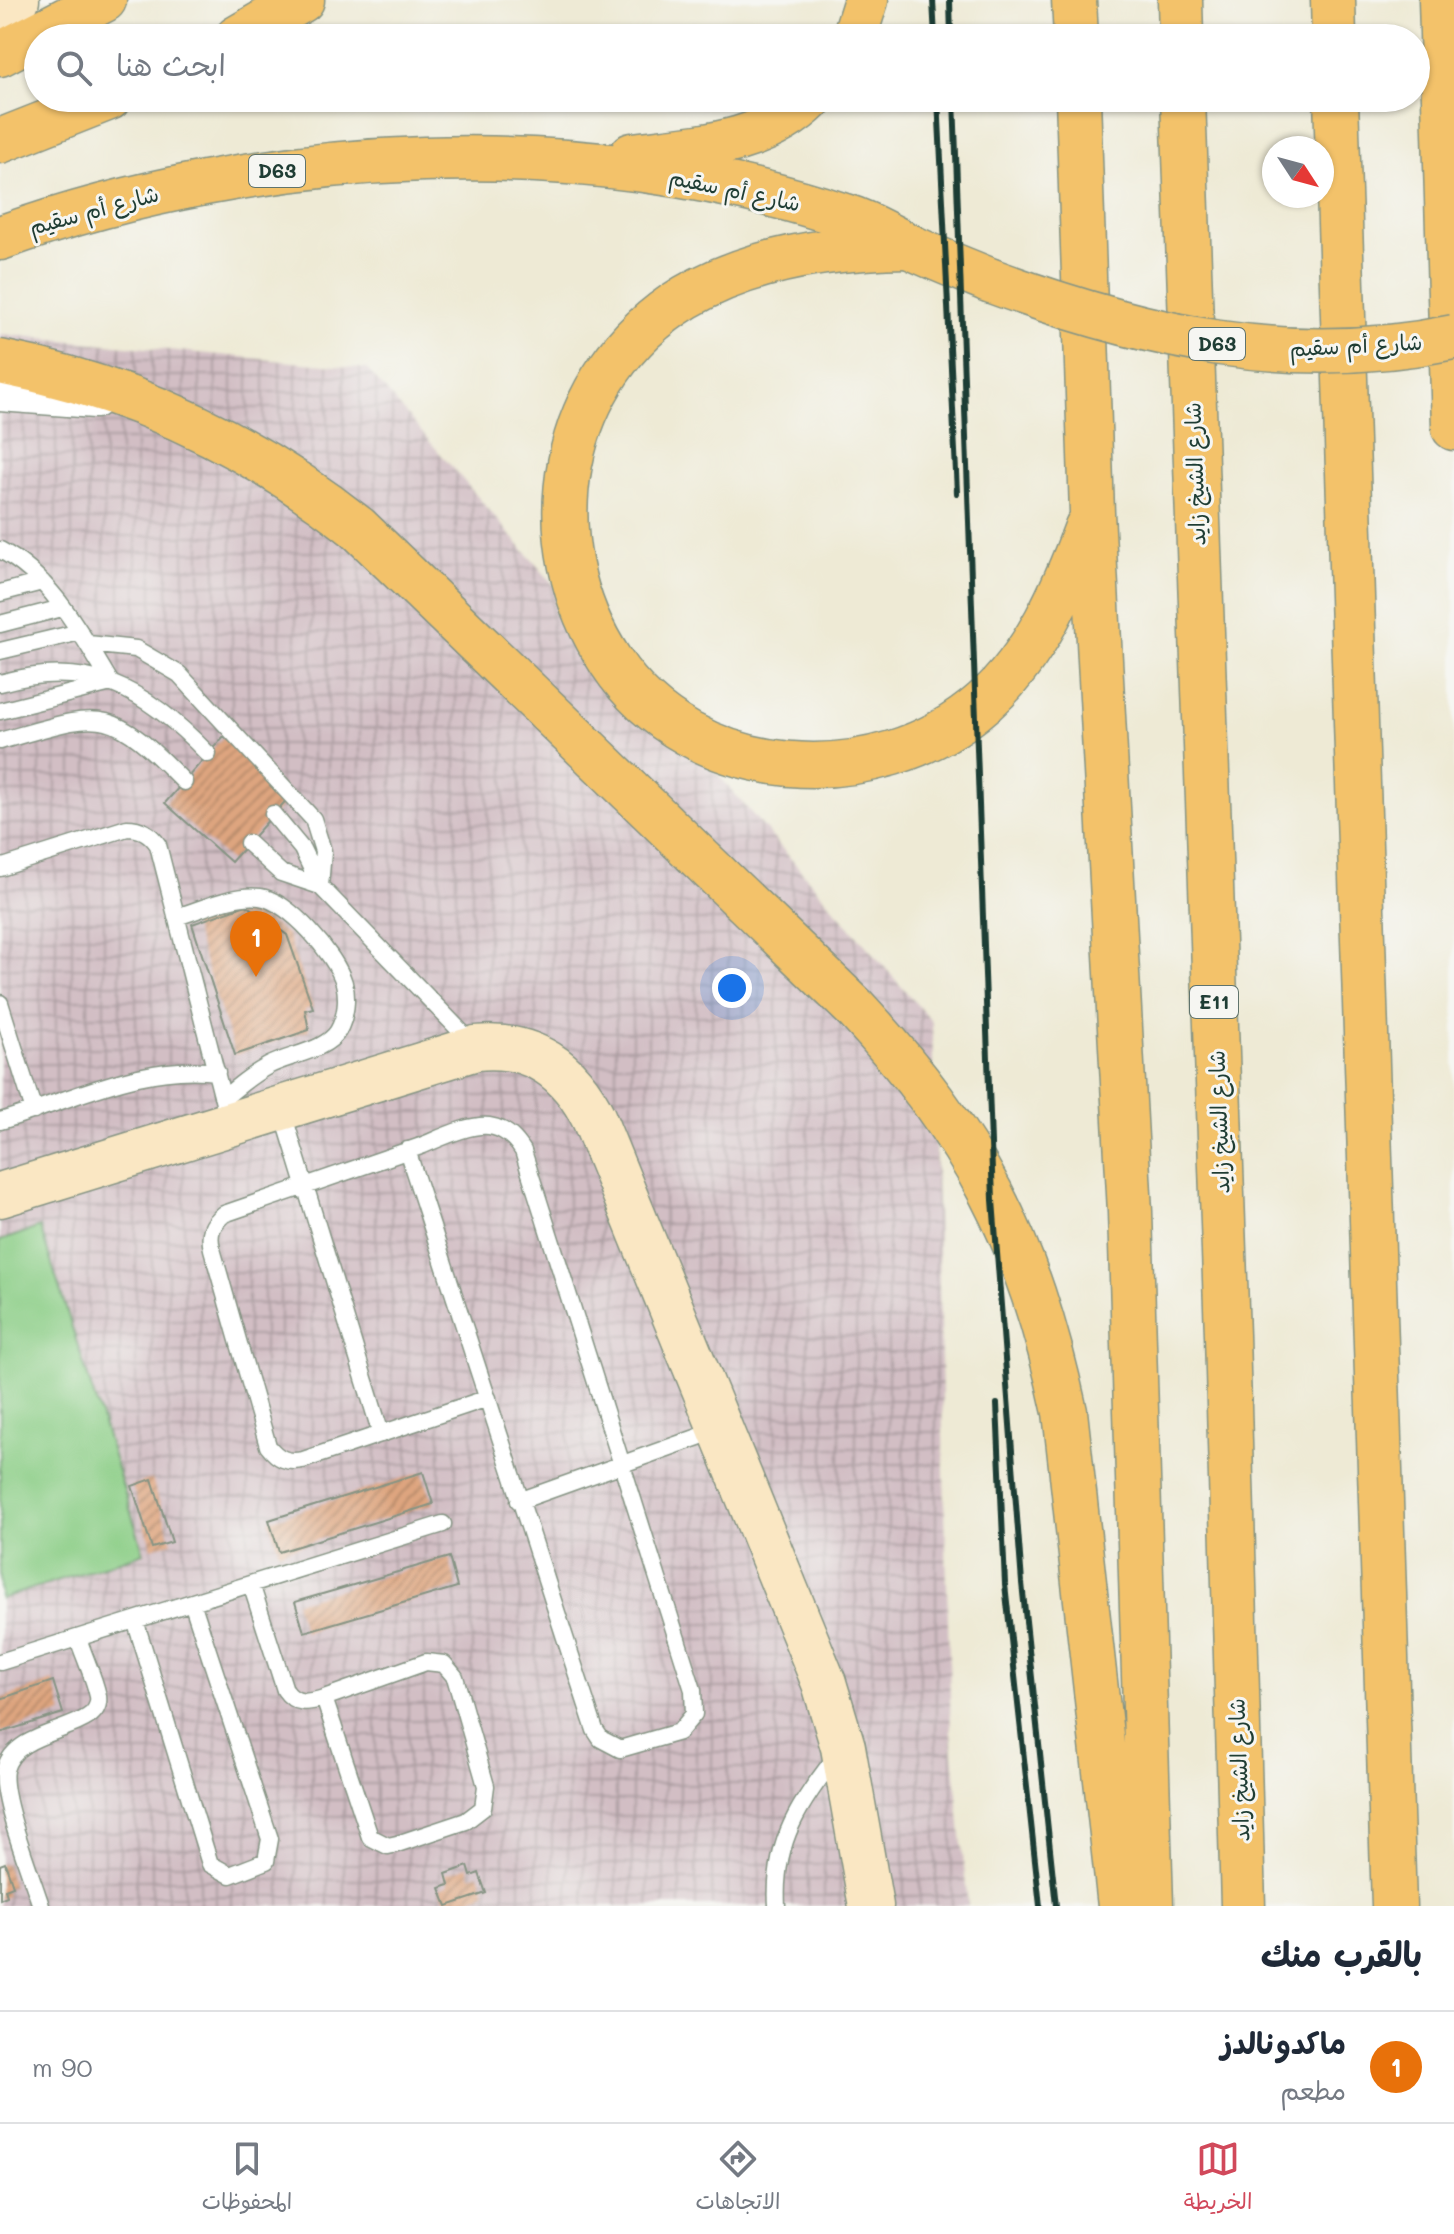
<!DOCTYPE html>
<html lang="ar">
<head>
<meta charset="utf-8">
<style>
  :root { --surface:#fff; --page:#f6f6f7; --text:#1f2937; --muted:#747a83; --line:#e0e1e3; --accent:#d1495b }
  body { margin:0; font-family:Mali,"Playpen Sans Arabic",sans-serif; background:var(--page); color:var(--text); direction:rtl }
  .compass { position:absolute; left:1262px; top:136px; width:72px; height:72px; border-radius:50%; background:var(--surface); box-shadow:0 2px 6px #0004; rotate:126deg }
  .you { position:absolute; left:732px; top:988px; width:28px; height:28px; margin:-20px; border:6px solid #fff; border-radius:50%; background:#1a73e8; box-shadow:0 0 0 12px #1a73e833 }
  .badge { display:grid; place-items:center; width:52px; height:52px; border-radius:50%; background:var(--accent); color:#fff; font-size:26px; font-weight:700 }
  .pin { position:absolute; translate:-50% -66px; filter:drop-shadow(0 2px 4px #0008) }
  .pin::after { content:''; position:absolute; top:42px; width:28px; height:24px; background:inherit; clip-path:polygon(0 0,100% 0,50% 100%) }
  .list { margin:0; padding:0; list-style:none }
  h2 { display:flex; justify-content:space-between; align-items:center; height:104px; margin:0; padding:0 32px; font-size:34px }
  h2 small { font-size:26px; font-weight:400; color:var(--muted) }
  .list li { display:grid; grid-template-columns:52px 1fr auto; gap:24px; align-items:center; box-sizing:border-box; height:112px; padding:0 32px; border-top:2px solid var(--line) }
  .list b { display:block; font-size:30px; white-space:nowrap }
  .list p { margin:0; font-size:26px; white-space:nowrap; color:var(--muted) }
  .list em { font-size:26px; font-style:normal; color:var(--muted) }
  .icon { flex:none; width:44px; height:44px; fill:none; stroke:currentColor; stroke-width:2; stroke-linecap:round; stroke-linejoin:round }
  .map { position:relative; flex:none; width:1454px; height:1906px; overflow:hidden; direction:ltr }
  .search { position:absolute; background:var(--surface); box-shadow:0 2px 6px #0004; left:24px; right:24px; top:24px; height:88px; display:flex; align-items:center; gap:20px; box-sizing:border-box; padding:0 28px; border-radius:44px; color:var(--muted); font-size:30px }
  .sheet { height:216px; background:var(--surface) }
  nav { display:flex; justify-content:space-around; align-items:center; box-sizing:border-box; height:112px; border-top:2px solid var(--line); background:var(--surface); font-size:22px; color:var(--muted) }
  nav a { display:grid; justify-items:center; gap:4px }
  nav .on { color:var(--accent) }
  .map>svg:first-child { display:block }
  .industrial { fill:url(#industrial-grid) }
  .pitch { fill:#8bce86; stroke:#55865d; stroke-width:2 }
  .building { fill:url(#building-hatch) }
  .lines { fill:none; stroke-linecap:round; stroke-linejoin:round }
  .lane-casing { stroke:#869484; stroke-width:19 }
  .street-casing { stroke:#869484; stroke-width:37 }
  .secondary-casing { stroke:#869484; stroke-width:47 }
  .primary-casing { stroke:#869484; stroke-width:47 }
  .highway-casing { stroke:#869484; stroke-width:47 }
  .lane { stroke:#fff; stroke-width:16 }
  .street { stroke:#fff; stroke-width:34 }
  .secondary { stroke:#fae7c3; stroke-width:44 }
  .primary { stroke:#f3c26a; stroke-width:44 }
  .highway { stroke:#f3c26a; stroke-width:44 }
  .rail { stroke:#1f3d34; stroke-width:6 }
  .primary-bridge-casing { stroke:#869484; stroke-width:47; stroke-linecap:butt }
  .primary-bridge { stroke:#f3c26a; stroke-width:44 }
  .labels { text-anchor:middle; stroke-width:6; stroke-linejoin:round; paint-order:stroke }
  .shield { fill:#f6f6f2; stroke:#60746d; stroke-width:2 }
  .shield-label { font-size:20px; font-weight:bold; fill:#1f3d34 }
  .street-label { font-size:22px; fill:#1f3d34; stroke:#f6f6f2 }
</style>
</head>
<body>
<div class="map">
<svg width="1454" height="1906" viewBox="0 0 1454 1906">
  <defs>
    <pattern id="industrial-grid" width="8" height="8" patternUnits="userSpaceOnUse" patternTransform="scale(2)"><rect width="8" height="8" fill="#d2bec4"/><path d="M0 4h8M4 0v8" fill="none" stroke="#aa9ca0"/></pattern>
    <pattern id="building-hatch" width="6" height="6" patternUnits="userSpaceOnUse" patternTransform="scale(2)"><rect width="6" height="6" fill="#dea57f"/><path d="M-1 1l2-2M0 6l6-6M5 7l2-2" fill="none" stroke="#b38869"/></pattern>
  </defs>
  <rect width="100%" height="100%" fill="#f6f6f2"/>
  <filter id="ink" filterUnits="userSpaceOnUse"><feTurbulence type="fractalNoise" baseFrequency=".0125" numOctaves="2"/><feDisplacementMap in="SourceGraphic" scale="16" xChannelSelector="R" yChannelSelector="G"/><feConvolveMatrix kernelMatrix="1 2 1 2 8 2 1 2 1" color-interpolation-filters="sRGB"/></filter>
  <filter id="wash" filterUnits="userSpaceOnUse"><feTurbulence type="fractalNoise" baseFrequency=".006" numOctaves="4" result="noise"/><feDisplacementMap in="SourceGraphic" scale="32" xChannelSelector="R" yChannelSelector="G"/><feGaussianBlur stdDeviation="1.8" result="paint"/><feColorMatrix in="noise" values="0 0 0 0 0 0 0 0 0 0 0 0 0 0 0 0 0 1.4 0 .05"/><feComposite in="paint" operator="in"/></filter>
  <g filter="url(#wash)">
    <rect width="100%" height="100%" fill="#eeead5"/>
    <path class="industrial" d="M0 334 367 369 932 1022 951 1733 968 1906H0Z"/>
    <path class="pitch" d="M40 1227 144 1553 0 1599V1241Z"/>
    <g id="blocks">
      <path class="building" d="M224 736 290 796 231 862 165 803Z
        M246 905 287 935 313 1008 305 1010 309 1030 235 1055 192 924Z
        M423 1472 433 1504 279 1552 269 1520Z
        M152 1479 172 1542 152 1548 132 1486Z
        M449 1557 457 1587 304 1632 295 1602Z
        M53 1681 63 1713 0 1733V1699Z
        M5 1863 13 1886 5 1889 7 1896 0 1899V1865Z
        M468 1866 471 1876 479 1873 486 1893 447 1906 440 1888 449 1885 446 1874Z"/>
    </g>
  </g>
  <g filter="url(#ink)">
    <use href="#blocks" fill-opacity="0" stroke="#869484" stroke-width="2"/>
    <g class="lines">
      <defs>
        <path id="lane" d="M0 550C52 577 82 635 111 683L0 711
          M0 593 42 582
          M0 624 62 608
          M88 644 136 649 179 674 313 819 323 851 320 886
          M0 651 80 632
          M0 683C90 658 146 689 208 754
          M0 741C102 712 107 703 184 782
          M273 814 302 849 320 886 473 1044
          M248 843 281 873 320 886
          M0 868 127 828C141 828 150 833 158 845L229 1123
          M176 917C201 910 234 893 260 897 289 901 336 955 344 983 348 998 346 1017 338 1031 326 1051 288 1055 268 1066 251 1075 237 1087 223 1099
          M0 1003 34 1111
          M282 1110 381 1434
          M0 1121C71 1101 142 1062 217 1072
          M407 1150C470 1343 531 1537 595 1730L601 1739 620 1749 679 1732 694 1714 693 1690 523 1151C515 1138 505 1128 489 1126 467 1124 439 1139 418 1147 354 1169 289 1191 224 1214 212 1224 208 1233 212 1249L268 1446C278 1459 287 1463 303 1460L488 1398
          M519 1501 718 1430
          M251 1584 285 1690C295 1705 308 1703 324 1698L370 1837 388 1846 397 1844 466 1821 483 1808 486 1786 455 1677 444 1664 426 1662 324 1698
          M135 1620 210 1864 230 1875 266 1861 270 1839 192 1602
          M0 1662 443 1524
          M41 1906C32 1877 0 1797 5 1770 16 1724 104 1734 98 1696 94 1677 84 1657 78 1638
          M777 1906C773 1840 800 1804 837 1755"/>
        <path id="street" d="M0 394 95 401"/>
        <path id="secondary" d="M0 9 17 0
          M0 1195 476 1048C533 1042 570 1070 594 1119L824 1683 843 1747 871 1906"/>
        <path id="primary" d="M237 38 302 0
          M854 38 866 0
          M0 141 109 98
          M632 155C695 147 763 146 811 98
          M0 238C264 144 583 128 851 218 872 225 891 237 911 247 936 259 963 269 989 280"/>
        <path id="highway" d="M1074 0 1076 38
          M1180 0 1181 38
          M1333 0 1334 38
          M1441 0 1454 428
          M0 54 104 0
          M1078 98 1092 513 1130 1212 1151 1906
          M1183 98 1227 1335 1243 1906
          M1336 98 1394 1906
          M909 246C833 247 752 258 686 297 558 375 530 540 611 662 692 785 877 797 984 702 1035 657 1064 589 1087 527
          M0 362C133 388 252 444 358 528L855 1008C975 1137 1028 1240 1065 1412L1120 1906"/>
      </defs>
      <use href="#lane" class="lane-casing"/>
      <use href="#street" class="street-casing"/>
      <use href="#secondary" class="secondary-casing"/>
      <use href="#primary" class="primary-casing"/>
      <use href="#highway" class="highway-casing"/>
      <use href="#lane" class="lane"/>
      <use href="#street" class="street"/>
      <use href="#secondary" class="secondary"/>
      <use href="#primary" class="primary"/>
      <use href="#highway" class="highway"/>
      <path class="rail" d="M933 0 935 38
        M950 0 951 38
        M938 98 957 493
        M954 98 993 1200 1022 1583 1056 1906
        M997 1404 1005 1584 1040 1906"/>
      <defs>
        <path id="primary-bridge" d="M989 280C1144 337 1288 371 1454 337"/>
      </defs>
      <use href="#primary-bridge" class="primary-bridge-casing"/>
      <use href="#primary-bridge" class="primary-bridge"/>
    </g>
  </g>
  <g class="labels">
    <g class="shield">
      <rect x="249" y="155" width="56" height="32" rx="6"/>
      <rect x="1189" y="328" width="56" height="32" rx="6"/>
      <rect x="1190" y="986" width="48" height="32" rx="6"/>
    </g>
    <g class="shield-label">
      <text x="277" y="178">D63</text>
      <text x="1217" y="351">D63</text>
      <text x="1214" y="1009">E11</text>
    </g>
    <g class="street-label">
      <text transform="translate(735 190) rotate(12)" y="8">شارع أم سقيم</text>
      <text transform="translate(94 210) rotate(-15)" y="8">شارع أم سقيم</text>
      <text transform="translate(1356 345) rotate(-3)" y="8">شارع أم سقيم</text>
      <text transform="translate(1195 474) rotate(-92)" y="8">شارع الشيخ زايد</text>
      <text transform="translate(1219 1122) rotate(-92)" y="8">شارع الشيخ زايد</text>
      <text transform="translate(1239 1770) rotate(-92)" y="8">شارع الشيخ زايد</text>
    </g>
  </g>
</svg>
<svg class="compass" viewBox="-18 -18 36 36"><path d="M0-13l5 13h-10z" fill="#e53935"/><path d="M0 13l5-13h-10z" fill="#747a83"/></svg>
<div class="you"></div>
<div class="pin badge" style="left:256px;top:977px;background:#e8710a">1</div>
<div class="search"><svg class="icon" aria-label="search" viewBox="0 0 24 24"><circle cx="10" cy="10" r="6"/><path d="M15 15l6 6"/></svg>ابحث هنا</div>
</div>
<section class="sheet">
<h2>بالقرب منك<small></small></h2>
<ul class="list">
<li><span class="badge" style="background:#e8710a">1</span><div><b>ماكدونالدز</b><p>مطعم</p></div><em>90 m</em></li>
</ul>
</section>
<nav>
<a class="on"><svg class="icon" aria-label="map" viewBox="0 0 24 24"><path d="M3 6l6-2 6 2 6-2v14l-6 2-6-2-6 2zM9 4v14M15 6v14"/></svg>الخريطة</a>
<a><svg class="icon" aria-label="directions" viewBox="0 0 24 24"><path d="M12 3l9 9-9 9-9-9zM9 14v-3h6M13 9l2 2-2 2"/></svg>الاتجاهات</a>
<a><svg class="icon" aria-label="saved" viewBox="0 0 24 24"><path d="M7 4h10v16l-5-4-5 4z"/></svg>المحفوظات</a>
</nav>
</body>
</html>
